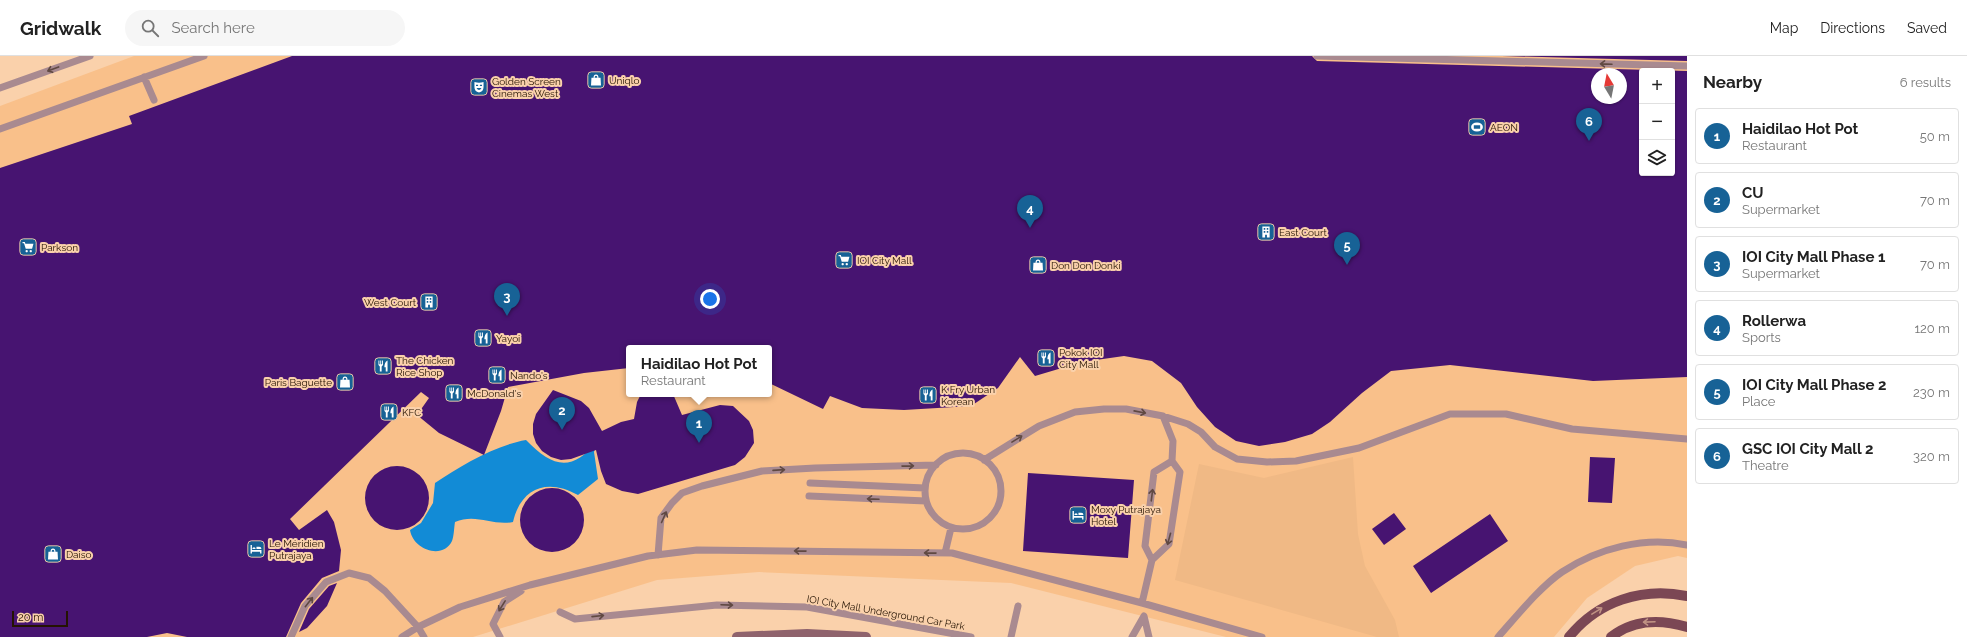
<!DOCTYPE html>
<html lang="en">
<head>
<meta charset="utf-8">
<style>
  :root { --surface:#fff; --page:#f6f6f6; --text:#222; --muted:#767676; --line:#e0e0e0; --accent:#176296 }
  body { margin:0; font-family:Raleway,sans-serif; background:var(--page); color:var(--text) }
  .controls { position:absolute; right:12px; top:12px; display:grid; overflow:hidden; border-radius:4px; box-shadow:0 1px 3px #0004 }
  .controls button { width:36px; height:36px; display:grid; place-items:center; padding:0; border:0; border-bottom:1px solid var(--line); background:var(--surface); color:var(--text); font:20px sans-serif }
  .compass { position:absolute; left:1591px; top:12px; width:36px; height:36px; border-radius:50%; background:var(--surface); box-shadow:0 1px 3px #0004; rotate:350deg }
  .scale { position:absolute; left:12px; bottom:10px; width:56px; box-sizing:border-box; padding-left:4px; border:2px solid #251302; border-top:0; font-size:11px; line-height:14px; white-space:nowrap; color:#251302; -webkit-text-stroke:3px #fad1ab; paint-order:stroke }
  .you { position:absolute; left:710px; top:243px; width:14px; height:14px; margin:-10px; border:3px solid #fff; border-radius:50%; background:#1a73e8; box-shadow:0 0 0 6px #1a73e833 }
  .badge { display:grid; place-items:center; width:26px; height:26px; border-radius:50%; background:var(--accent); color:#fff; font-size:13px; font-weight:700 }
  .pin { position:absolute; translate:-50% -33px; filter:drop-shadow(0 1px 2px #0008) }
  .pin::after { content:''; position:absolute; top:21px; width:14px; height:12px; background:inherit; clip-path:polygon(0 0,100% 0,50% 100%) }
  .popup { position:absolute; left:626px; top:289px; width:146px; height:52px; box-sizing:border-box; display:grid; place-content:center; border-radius:4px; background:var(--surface); filter:drop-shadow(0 1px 3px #0005); font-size:13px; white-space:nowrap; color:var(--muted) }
  .popup b { font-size:15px; color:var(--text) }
  .popup::after { content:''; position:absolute; left:50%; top:100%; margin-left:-8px; border:8px solid transparent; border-top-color:var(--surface) }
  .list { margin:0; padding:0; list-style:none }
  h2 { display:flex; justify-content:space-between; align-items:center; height:52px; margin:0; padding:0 16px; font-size:17px }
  h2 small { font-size:13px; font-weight:400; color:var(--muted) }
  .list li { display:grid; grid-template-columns:26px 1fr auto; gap:12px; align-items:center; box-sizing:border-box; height:56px; margin:0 8px 8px; padding:0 8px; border:1px solid var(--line); border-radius:4px }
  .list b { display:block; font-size:15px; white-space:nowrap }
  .list p { margin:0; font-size:13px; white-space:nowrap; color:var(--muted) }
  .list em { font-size:13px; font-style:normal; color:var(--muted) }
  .icon { flex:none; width:22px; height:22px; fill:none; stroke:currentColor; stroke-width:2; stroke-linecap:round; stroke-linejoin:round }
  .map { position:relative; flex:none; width:1687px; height:581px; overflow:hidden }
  header { display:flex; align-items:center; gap:24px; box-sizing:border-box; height:56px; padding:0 20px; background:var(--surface); border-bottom:1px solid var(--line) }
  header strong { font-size:19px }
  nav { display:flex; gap:22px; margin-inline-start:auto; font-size:14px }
  .search { width:280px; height:36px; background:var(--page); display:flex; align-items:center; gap:10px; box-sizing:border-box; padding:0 14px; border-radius:22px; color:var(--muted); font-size:15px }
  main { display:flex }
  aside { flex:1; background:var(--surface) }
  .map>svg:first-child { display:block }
  .built { fill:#f9c08a; fill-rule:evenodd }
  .green { fill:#f0b985 }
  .water { fill:#128bd6 }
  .building { fill:#471471; fill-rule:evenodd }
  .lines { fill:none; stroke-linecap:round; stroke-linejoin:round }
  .lane { stroke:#a98a90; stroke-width:7 }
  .secondary { stroke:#8f636d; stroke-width:10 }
  .primary { stroke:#7b4754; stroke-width:10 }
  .oneway { stroke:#604942 }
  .oneway2 { stroke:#c19384 }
  .labels { text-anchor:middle; stroke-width:4; stroke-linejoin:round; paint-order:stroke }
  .poi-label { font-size:10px; fill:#251302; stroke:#fad1ab; text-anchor:start }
  .street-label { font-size:10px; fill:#251302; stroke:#fad1ab }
</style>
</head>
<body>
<header>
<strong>Gridwalk</strong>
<div class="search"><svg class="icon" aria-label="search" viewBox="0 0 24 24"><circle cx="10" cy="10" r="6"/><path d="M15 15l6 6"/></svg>Search here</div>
<nav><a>Map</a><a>Directions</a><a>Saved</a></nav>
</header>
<main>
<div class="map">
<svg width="1687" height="581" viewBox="0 0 1687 581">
  <rect width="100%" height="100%" fill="#fad1ab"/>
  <path class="built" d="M134 0H1687V502L1678 500 1635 510 1587 542 1554 581H1226L1011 527 759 516 657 524 473 581H0V50ZM1642 15H1672V117H1642ZM1597 18H1621V42H1597ZM629 292H769V338H629Z"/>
  <path class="green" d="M1353 401 1358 478 1365 510 1395 564 1399 581H1377L1175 524 1199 408 1264 422Z"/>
  <path class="water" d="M526 384C552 411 572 417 597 385L594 396 598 423 578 439C548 422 521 431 513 466 492 470 476 457 455 466 454 472 454 480 452 485 443 504 413 494 410 474L421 467 433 447 435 427C460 410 496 389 526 384Z"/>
  <path class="building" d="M292 0H1312L1317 5 1687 15V321L1593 325 1450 309 1391 315 1362 337 1330 366 1312 378 1285 386 1259 390 1236 385 1215 371 1197 351 1181 327 1152 305 1124 300 1082 306 1035 320 1020 301 998 332 971 350 904 354 862 352 830 340 823 353 769 327V292H629V312L584 317 508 331 501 355 484 399 439 377 417 359 429 342 421 336 290 463 299 474 327 454 334 466 341 494 339 515 322 522 301 547 286 581H187L167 577 147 581H0V112L132 68 129 60ZM1642 15H1672V117H1642ZM1597 18H1621V42H1597Z
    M1502 0H1687V5Z
    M553 334 581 345 589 352 602 375 621 366 634 363 637 346 641 338H673L682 359 720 349 733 350 749 365 753 374 754 387 745 401 735 409 638 438 622 435 606 428 601 415 596 394 571 403 561 404 551 401 542 395 536 387 533 378V368L536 358Z
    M1590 401 1615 402 1612 447 1588 446Z
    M365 442a32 32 0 1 1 64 0a32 32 0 1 1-64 0Z
    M1028 417 1134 424 1128 502 1023 495Z
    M520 464a32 32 0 1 1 64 0a32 32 0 1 1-64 0Z
    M1394 457 1406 473 1384 489 1372 473Z
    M1490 458 1508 485 1431 537 1413 510Z
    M337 527 327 550 307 572 299 576 309 553 329 530Z"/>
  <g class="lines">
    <path class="lane" d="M1317 0 1687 10
      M144 21 154 44
      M0 32 90 0
      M0 73 204 0
      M925 435a38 38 0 1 1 76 0a38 38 0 1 1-76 0Z
      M984 404 1039 370 1075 356 1104 353H1126L1163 360 1188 368 1201 376 1215 391 1237 403 1267 406 1296 405 1359 392 1450 358H1506L1572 373 1687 383
      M810 427 925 432
      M809 440 926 445
      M945 497 951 472
      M658 499 661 462 672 447 682 437 702 430 762 415 815 412 936 409
      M1152 504 1145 490 1154 416 1172 405
      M1142 547 1152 504 1169 488 1180 416 1172 405 1173 385 1163 360
      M560 556 575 563 717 549 807 551 971 581
      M291 581 305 550 326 526 349 517 369 522 385 535 418 571 424 581
      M402 581 418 571 460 551 530 529 648 500 697 494 952 497 1142 547 1262 581
      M500 581 493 568 504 546 521 535
      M1011 581 1018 550
      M1132 581 1144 560 1149 581
      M1498 581C1516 561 1540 531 1562 516 1598 492 1645 480 1687 489"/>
    <path class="secondary" d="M737 581 807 578 866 581"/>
    <path class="primary" d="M1569 581C1598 545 1642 531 1687 540
      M1611 581C1634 563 1660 563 1687 571"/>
  </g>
  <defs><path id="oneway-shaft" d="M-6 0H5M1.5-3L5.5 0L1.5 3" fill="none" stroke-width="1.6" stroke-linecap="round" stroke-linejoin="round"/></defs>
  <g class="oneway">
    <use href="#oneway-shaft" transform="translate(1606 8) rotate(-178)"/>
    <use href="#oneway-shaft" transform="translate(53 13) rotate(160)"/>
    <use href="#oneway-shaft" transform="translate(1140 356) rotate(11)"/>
    <use href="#oneway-shaft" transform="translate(1017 383) rotate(-32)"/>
    <use href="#oneway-shaft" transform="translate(908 410) rotate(-1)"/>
    <use href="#oneway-shaft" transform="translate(779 414) rotate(-4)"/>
    <use href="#oneway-shaft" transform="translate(1152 439) rotate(-83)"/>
    <use href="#oneway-shaft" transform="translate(873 443) rotate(-178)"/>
    <use href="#oneway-shaft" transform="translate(664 461) rotate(-66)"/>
    <use href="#oneway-shaft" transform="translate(1169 483) rotate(105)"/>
    <use href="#oneway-shaft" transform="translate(800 495) rotate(-179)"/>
    <use href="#oneway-shaft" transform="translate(930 497) rotate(-179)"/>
    <use href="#oneway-shaft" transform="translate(309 546) rotate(-52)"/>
    <use href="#oneway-shaft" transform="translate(727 549) rotate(2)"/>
    <use href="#oneway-shaft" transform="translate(502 550) rotate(122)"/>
    <use href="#oneway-shaft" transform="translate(598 560) rotate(-6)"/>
  </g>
  <g class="oneway2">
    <use href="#oneway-shaft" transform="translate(1597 555) rotate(-31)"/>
    <use href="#oneway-shaft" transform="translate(1649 566) rotate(178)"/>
  </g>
  <defs>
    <symbol id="shop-square" viewBox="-11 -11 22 22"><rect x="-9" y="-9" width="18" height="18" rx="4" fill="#176296" stroke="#fad1ab"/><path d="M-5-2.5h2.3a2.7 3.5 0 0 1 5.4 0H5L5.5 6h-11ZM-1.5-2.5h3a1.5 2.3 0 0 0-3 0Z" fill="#fff"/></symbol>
    <symbol id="theatre-square" viewBox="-11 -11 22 22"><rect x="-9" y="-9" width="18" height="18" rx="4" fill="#176296" stroke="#fad1ab"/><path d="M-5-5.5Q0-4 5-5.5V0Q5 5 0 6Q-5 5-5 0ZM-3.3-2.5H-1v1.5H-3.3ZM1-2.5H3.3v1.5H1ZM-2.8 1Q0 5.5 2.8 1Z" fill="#fff"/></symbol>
    <symbol id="stadium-square" viewBox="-11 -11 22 22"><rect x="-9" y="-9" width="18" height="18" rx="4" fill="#176296" stroke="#fad1ab"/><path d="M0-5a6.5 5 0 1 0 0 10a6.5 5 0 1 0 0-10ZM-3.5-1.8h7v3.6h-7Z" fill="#fff"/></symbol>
    <symbol id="building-square" viewBox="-11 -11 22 22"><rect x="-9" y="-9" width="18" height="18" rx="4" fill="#176296" stroke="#fad1ab"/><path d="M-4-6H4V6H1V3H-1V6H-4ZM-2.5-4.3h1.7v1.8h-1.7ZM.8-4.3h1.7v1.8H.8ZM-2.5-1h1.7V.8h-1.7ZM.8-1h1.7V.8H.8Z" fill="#fff"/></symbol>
    <symbol id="supermarket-square" viewBox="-11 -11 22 22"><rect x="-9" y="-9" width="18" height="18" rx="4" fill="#176296" stroke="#fad1ab"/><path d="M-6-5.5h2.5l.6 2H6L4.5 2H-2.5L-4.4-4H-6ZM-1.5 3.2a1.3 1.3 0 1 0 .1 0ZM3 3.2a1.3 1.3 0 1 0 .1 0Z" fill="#fff"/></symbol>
    <symbol id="restaurant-square" viewBox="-11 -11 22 22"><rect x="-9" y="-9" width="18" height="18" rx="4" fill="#176296" stroke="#fad1ab"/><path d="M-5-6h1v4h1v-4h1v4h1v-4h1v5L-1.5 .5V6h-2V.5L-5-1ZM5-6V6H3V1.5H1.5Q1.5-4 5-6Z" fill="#fff"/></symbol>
    <symbol id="hotel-square" viewBox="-11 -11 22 22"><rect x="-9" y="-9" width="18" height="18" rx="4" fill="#176296" stroke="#fad1ab"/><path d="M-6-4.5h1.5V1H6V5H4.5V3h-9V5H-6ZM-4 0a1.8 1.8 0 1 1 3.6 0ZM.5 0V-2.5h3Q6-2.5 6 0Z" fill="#fff"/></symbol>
  </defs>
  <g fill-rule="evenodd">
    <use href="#shop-square" x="586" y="14" width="20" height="20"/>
    <use href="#theatre-square" x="469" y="21" width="20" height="20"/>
    <use href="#stadium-square" x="1467" y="61" width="20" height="20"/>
    <use href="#building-square" x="1256" y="166" width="20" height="20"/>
    <use href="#supermarket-square" x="18" y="181" width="20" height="20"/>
    <use href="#supermarket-square" x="834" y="194" width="20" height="20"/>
    <use href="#shop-square" x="1028" y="199" width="20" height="20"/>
    <use href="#building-square" x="419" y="236" width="20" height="20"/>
    <use href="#restaurant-square" x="473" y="272" width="20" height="20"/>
    <use href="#restaurant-square" x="1036" y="292" width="20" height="20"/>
    <use href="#restaurant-square" x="373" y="300" width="20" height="20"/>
    <use href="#restaurant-square" x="487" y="309" width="20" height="20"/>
    <use href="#shop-square" x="335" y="316" width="20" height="20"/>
    <use href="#restaurant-square" x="444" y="327" width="20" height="20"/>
    <use href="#restaurant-square" x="918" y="329" width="20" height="20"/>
    <use href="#restaurant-square" x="379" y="346" width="20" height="20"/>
    <use href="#hotel-square" x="1068" y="449" width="20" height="20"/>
    <use href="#hotel-square" x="246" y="483" width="20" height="20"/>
    <use href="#shop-square" x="43" y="488" width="20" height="20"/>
  </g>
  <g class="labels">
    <g class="poi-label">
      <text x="609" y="28">Uniqlo</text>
      <text x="492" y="29">Golden Screen<tspan x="492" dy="12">Cinemas West</tspan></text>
      <text x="1490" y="75">AEON</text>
      <text x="1279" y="180">East Court</text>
      <text x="41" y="195">Parkson</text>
      <text x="857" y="208">IOI City Mall</text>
      <text x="1051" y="213">Don Don Donki</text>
      <text x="416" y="250" text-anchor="end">West Court</text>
      <text x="496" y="286">Yayoi</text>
      <text x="1059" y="300">Pokok IOI<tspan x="1059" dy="12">City Mall</tspan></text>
      <text x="396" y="308">The Chicken<tspan x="396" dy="12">Rice Shop</tspan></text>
      <text x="510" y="323">Nando's</text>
      <text x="332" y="330" text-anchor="end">Paris Baguette</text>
      <text x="941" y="337">K Fry Urban<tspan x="941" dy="12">Korean</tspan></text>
      <text x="467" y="341">McDonald's</text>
      <text x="402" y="360">KFC</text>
      <text x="1091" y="457">Moxy Putrajaya<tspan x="1091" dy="12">Hotel</tspan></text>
      <text x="269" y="491">Le Méridien<tspan x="269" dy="12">Putrajaya</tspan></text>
      <text x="66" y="502">Daiso</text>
    </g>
    <g class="street-label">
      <text transform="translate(886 556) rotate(10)" y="4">IOI City Mall Underground Car Park</text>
    </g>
  </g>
</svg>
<div class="controls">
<button>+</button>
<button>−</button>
<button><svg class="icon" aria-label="layers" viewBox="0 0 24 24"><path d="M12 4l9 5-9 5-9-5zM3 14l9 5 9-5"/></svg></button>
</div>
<svg class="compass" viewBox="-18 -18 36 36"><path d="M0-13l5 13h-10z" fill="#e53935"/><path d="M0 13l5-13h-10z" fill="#767676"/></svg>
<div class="scale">20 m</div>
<div class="you"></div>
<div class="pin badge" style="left:699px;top:387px">1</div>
<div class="popup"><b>Haidilao Hot Pot</b>Restaurant</div>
<div class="pin badge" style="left:562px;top:374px">2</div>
<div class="pin badge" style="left:507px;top:260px">3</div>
<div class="pin badge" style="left:1030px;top:172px">4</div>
<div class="pin badge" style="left:1347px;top:209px">5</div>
<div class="pin badge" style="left:1589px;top:85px">6</div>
</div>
<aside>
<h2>Nearby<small>6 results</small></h2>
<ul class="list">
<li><span class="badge">1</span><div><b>Haidilao Hot Pot</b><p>Restaurant</p></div><em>50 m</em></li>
<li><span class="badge">2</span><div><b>CU</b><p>Supermarket</p></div><em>70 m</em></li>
<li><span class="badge">3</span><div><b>IOI City Mall Phase 1</b><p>Supermarket</p></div><em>70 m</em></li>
<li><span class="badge">4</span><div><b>Rollerwa</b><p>Sports</p></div><em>120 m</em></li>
<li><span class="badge">5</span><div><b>IOI City Mall Phase 2</b><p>Place</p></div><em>230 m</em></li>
<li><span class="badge">6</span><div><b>GSC IOI City Mall 2</b><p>Theatre</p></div><em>320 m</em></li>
</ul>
</aside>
</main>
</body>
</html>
